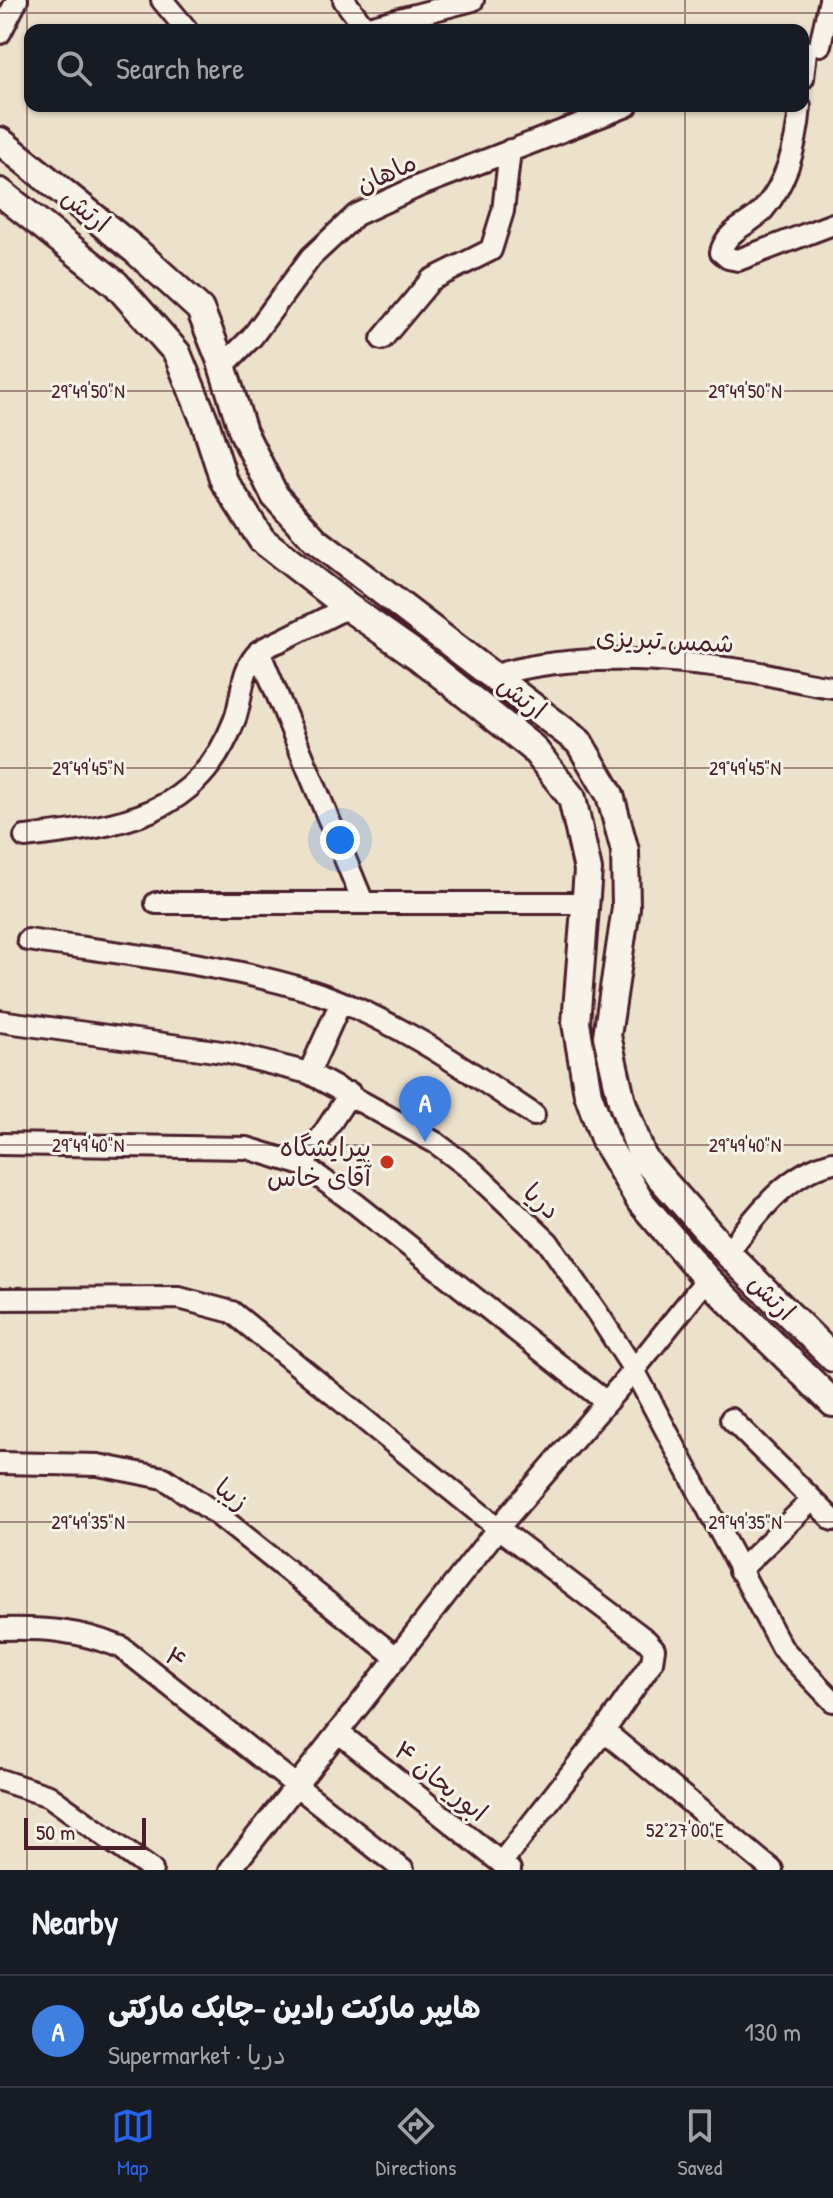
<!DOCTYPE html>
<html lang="en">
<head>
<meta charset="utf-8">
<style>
  :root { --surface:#171b24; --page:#20242c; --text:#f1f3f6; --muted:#9ea1a6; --line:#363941; --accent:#2563eb }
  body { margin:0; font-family:"Patrick Hand","Playpen Sans Arabic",sans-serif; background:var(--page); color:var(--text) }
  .scale { position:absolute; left:24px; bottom:20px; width:122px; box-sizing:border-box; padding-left:8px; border:4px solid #4a1f2b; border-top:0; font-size:22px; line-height:28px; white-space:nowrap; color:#4a1f2b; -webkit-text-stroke:6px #f7f3e8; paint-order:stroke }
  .you { position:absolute; left:340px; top:840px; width:28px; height:28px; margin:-20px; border:6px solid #fff; border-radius:50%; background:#1a73e8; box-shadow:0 0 0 12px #1a73e833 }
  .badge { display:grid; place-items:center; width:52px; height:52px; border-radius:50%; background:var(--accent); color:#fff; font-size:26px; font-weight:700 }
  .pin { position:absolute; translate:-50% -66px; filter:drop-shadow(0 2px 4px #0008) }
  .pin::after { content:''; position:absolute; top:42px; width:28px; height:24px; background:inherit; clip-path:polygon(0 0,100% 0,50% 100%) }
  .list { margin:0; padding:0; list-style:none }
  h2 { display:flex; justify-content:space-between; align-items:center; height:104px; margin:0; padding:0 32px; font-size:34px }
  h2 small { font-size:26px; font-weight:400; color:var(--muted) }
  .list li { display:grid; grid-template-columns:52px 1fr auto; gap:24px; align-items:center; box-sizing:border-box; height:112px; padding:0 32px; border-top:2px solid var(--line) }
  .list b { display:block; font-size:30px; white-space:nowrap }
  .list p { margin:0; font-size:26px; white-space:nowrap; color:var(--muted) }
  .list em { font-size:26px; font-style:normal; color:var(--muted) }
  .icon { flex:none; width:44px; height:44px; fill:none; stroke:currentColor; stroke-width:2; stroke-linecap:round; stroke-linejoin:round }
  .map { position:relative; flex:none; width:833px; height:1870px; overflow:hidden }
  .search { position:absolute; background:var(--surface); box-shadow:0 2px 6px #0004; left:24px; right:24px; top:24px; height:88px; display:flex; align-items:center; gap:20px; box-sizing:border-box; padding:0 28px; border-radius:16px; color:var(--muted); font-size:30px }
  .sheet { height:216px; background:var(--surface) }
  nav { display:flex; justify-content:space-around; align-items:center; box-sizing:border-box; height:112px; border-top:2px solid var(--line); background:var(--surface); font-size:22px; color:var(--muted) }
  nav a { display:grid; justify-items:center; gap:4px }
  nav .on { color:var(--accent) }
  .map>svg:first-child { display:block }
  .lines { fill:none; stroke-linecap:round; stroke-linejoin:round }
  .minor-casing { stroke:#4a1f2b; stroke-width:26 }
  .major-casing { stroke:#4a1f2b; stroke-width:32 }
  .minor { stroke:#f7f3e8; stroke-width:20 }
  .major { stroke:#f7f3e8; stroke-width:26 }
  .ticks { fill:none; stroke:#4a1f2b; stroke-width:2; stroke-opacity:0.45 }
  .poi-dot { fill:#c8321e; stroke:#f7f3e8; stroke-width:3 }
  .labels { text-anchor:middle; stroke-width:6; stroke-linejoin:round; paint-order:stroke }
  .street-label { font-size:26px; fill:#4a1f2b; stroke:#f7f3e8 }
  .poi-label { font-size:26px; fill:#4a1f2b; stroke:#f7f3e8; text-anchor:end }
  .ticks-label { font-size:20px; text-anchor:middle; fill:#4a1f2b; stroke:#f7f3e8; stroke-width:6; stroke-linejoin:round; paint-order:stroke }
</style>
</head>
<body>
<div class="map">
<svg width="833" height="1870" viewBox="0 0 833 1870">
  <rect width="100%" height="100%" fill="#ece2cc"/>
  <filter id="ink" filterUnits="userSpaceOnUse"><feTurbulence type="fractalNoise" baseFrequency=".0125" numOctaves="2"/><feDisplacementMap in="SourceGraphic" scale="16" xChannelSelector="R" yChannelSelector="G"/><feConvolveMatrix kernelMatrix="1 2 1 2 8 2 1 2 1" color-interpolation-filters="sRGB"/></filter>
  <g filter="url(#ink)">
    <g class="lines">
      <defs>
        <path id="minor" d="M162 0 187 30
          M344 0 365 28
          M357 30 473 0
          M0 33 17 0
          M820 45 830 0
          M803 78 806 51
          M800 106C797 143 788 181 763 210 749 226 727 229 721 252L728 258 738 260 833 224
          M382 339 431 280 491 250 503 211 510 150
          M222 367 252 337 311 257 356 215 419 186 627 106
          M259 651 363 902
          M495 675C575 652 666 659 748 671 776 675 804 684 833 687
          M25 837C119 826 197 818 235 719 243 697 240 668 260 651 266 646 276 643 282 640 304 629 326 618 348 607
          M156 903H585
          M28 940C122 954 220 963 311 991 392 1017 465 1068 534 1115
          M0 1021 229 1053 309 1073 436 1143 473 1171 548 1242 598 1314 634 1370 782 1648 833 1701
          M309 1073 340 1004
          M0 1144 247 1148 303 1165 356 1204 606 1402
          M303 1165 350 1093
          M727 1253C756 1216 786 1173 833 1162
          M0 1299 179 1298 232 1312 498 1528 646 1640 654 1649 652 1662 604 1731 501 1863
          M731 1419 833 1520
          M0 1463 98 1465 164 1478 218 1515 396 1657
          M739 1571 812 1500
          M0 1629C47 1628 76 1630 121 1647L403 1870
          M604 1731 772 1870
          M338 1732 510 1870
          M0 1780 49 1796 152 1870
          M230 1870 498 1528 634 1370 707 1279"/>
        <path id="major" d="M0 141 136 251 200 309 220 359 243 432 275 496 315 540 579 742 610 795 625 851 626 908 607 1036 622 1102 643 1158 727 1253 833 1358
          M0 192 116 284 177 353 205 422 224 481 262 540 348 607 419 657 533 748 572 798 588 870 576 1023 588 1094 605 1141 640 1201 707 1279 833 1403"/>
      </defs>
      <use href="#minor" class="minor-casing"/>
      <use href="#major" class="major-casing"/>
      <use href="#minor" class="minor"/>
      <use href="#major" class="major"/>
    </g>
  </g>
  <path class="ticks" d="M27 0V1870M685 0V30M0 13H833M685 106V1870M0 391H833M0 768H833M0 1145H833M0 1522H833"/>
  <circle class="poi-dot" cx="387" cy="1162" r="8"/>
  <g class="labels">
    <g class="street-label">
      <text transform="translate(386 173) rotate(-24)" y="9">ماهان</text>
      <text transform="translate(86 210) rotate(39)" y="9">ارتش</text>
      <text transform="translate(665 640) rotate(3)" y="9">شمس تبریزی</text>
      <text transform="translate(522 697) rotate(38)" y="9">ارتش</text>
      <text transform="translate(542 1201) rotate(43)" y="9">دریا</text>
      <text transform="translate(772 1297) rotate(45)" y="9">ارتش</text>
      <text transform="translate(232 1494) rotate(37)" y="9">زیبا</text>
      <text transform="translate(176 1658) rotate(39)" y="9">۴</text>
      <text transform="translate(441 1781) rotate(39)" y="9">ابوریحان ۴</text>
    </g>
    <g class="poi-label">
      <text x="371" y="1156">پیرایشگاه<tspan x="371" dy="30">آقای خاس</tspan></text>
    </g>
  </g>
  <g class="ticks-label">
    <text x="88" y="398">29°49'50"N</text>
    <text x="745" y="398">29°49'50"N</text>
    <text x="88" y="775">29°49'45"N</text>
    <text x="745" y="775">29°49'45"N</text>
    <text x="88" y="1152">29°49'40"N</text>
    <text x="745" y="1152">29°49'40"N</text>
    <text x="88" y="1529">29°49'35"N</text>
    <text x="745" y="1529">29°49'35"N</text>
    <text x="685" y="1837">52°27'00"E</text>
  </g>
</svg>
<div class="scale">50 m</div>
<div class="you"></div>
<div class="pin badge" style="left:425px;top:1142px;background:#3f7fe0">A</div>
<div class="search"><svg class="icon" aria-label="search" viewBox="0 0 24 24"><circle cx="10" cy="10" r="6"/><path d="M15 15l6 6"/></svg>Search here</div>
</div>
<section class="sheet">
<h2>Nearby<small></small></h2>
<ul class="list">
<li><span class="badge" style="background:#3f7fe0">A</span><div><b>هایپر مارکت رادین -چابک مارکتی</b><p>Supermarket · دریا</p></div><em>130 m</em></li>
</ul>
</section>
<nav>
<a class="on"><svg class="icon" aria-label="map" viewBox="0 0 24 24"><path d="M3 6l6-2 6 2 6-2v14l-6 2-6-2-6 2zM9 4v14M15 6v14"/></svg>Map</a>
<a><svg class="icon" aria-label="directions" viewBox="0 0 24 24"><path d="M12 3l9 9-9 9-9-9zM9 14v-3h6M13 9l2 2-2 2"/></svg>Directions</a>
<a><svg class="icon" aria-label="saved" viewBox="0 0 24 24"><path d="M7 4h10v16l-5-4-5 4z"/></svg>Saved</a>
</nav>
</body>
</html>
